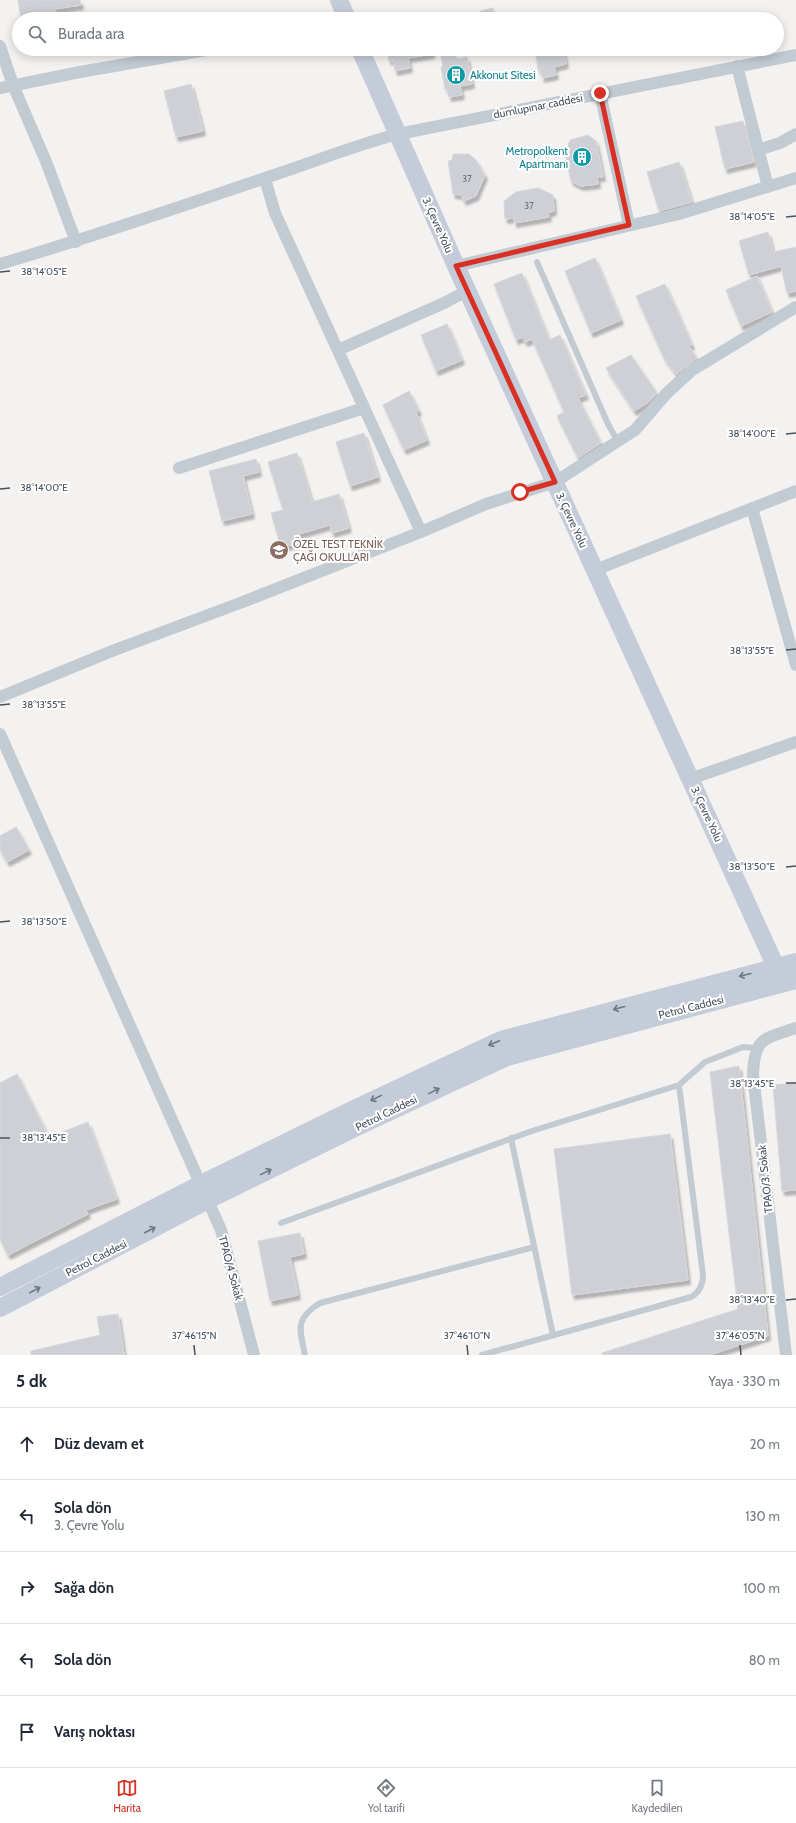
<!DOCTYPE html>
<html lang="tr">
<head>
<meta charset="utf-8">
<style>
  :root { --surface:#fff; --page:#f6f6f7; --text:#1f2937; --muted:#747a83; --line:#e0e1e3; --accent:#d93025 }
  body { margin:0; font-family:Cabin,sans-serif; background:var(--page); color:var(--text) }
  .stop { position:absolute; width:12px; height:12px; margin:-9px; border:3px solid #d93025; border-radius:50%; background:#fff }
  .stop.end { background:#d93025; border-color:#fff; box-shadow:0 1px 4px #0008 }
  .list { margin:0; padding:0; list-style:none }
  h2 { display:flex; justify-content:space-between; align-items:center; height:52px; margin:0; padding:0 16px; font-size:17px }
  h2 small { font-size:13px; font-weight:400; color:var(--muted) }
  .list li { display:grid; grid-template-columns:26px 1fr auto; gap:12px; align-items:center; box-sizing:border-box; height:72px; padding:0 16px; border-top:1px solid var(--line) }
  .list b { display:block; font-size:15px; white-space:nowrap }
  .list p { margin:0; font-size:13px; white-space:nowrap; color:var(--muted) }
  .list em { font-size:13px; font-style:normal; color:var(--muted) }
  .icon { flex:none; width:22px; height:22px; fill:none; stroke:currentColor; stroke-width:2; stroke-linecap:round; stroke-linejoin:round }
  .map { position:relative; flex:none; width:796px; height:1355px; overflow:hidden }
  .search { position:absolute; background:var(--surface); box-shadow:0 2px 10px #0003; left:12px; right:12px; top:12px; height:44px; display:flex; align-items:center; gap:10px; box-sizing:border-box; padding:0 14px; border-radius:22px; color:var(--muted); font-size:15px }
  .sheet { height:412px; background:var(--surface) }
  nav { display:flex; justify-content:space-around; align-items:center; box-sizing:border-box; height:56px; border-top:1px solid var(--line); background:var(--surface); font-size:11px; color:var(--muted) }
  nav a { display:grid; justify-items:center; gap:2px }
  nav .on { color:var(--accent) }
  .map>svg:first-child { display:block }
  .building { fill:#ced0d5; stroke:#d5d7dc; filter:url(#shadow) }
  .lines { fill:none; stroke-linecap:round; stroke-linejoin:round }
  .lane { stroke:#c2cad2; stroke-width:6 }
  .street { stroke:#c2cad2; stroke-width:12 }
  .secondary { stroke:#c4ccd9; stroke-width:18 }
  .oneway { stroke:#6e7784 }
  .route { stroke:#d93025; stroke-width:5 }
  .ticks { fill:none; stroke:#49525f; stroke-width:1.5 }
  .labels { text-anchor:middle; stroke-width:4; stroke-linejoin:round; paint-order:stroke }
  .number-label { font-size:9px; fill:#6a727c }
  .culture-label { font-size:11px; fill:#0d838f; stroke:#fff; text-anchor:start }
  .street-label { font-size:11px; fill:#49525f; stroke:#fff }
  .education-label { font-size:11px; fill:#785e54; stroke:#fff; text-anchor:start }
  .ticks-label { font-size:10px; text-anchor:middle; fill:#49525f; stroke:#fff; stroke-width:4; stroke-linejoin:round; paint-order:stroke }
</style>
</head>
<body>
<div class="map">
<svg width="796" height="1355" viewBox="0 0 796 1355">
  <defs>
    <filter id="shadow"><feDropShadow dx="2.5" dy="4.5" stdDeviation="1" flood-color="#0004"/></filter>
  </defs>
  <rect width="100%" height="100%" fill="#f4f2f1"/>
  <path class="building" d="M18 0H80L81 5 55 9 56 15 21 19Z
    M493 8 495 19H481L480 11Z
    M387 49H432V54L408 58 410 68 395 71 393 60 389 61Z
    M535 49H563L566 64 554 67 556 75 542 78 541 69 538 70Z
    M454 53 456 59 467 57 472 84 460 86 462 95 449 97 447 89H445L441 67 443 66 441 56Z
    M191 84 203 131 176 137 164 91Z
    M743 121 754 162 725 169 715 127Z
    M588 135 596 141 603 177H597L598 184 581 186 571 181 565 153 570 140Z
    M453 154H469L476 160 485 175 476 196 464 201 461 195 453 194 448 161 452 160Z
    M679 162 692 202 659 211 647 172Z
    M538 188 553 195 554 211 548 213 549 217 514 223V218L505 219 504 201 516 192Z
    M768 232 773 252 796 247V291L787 293 781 266 749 275 739 241Z
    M595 258 621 320 591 333 565 271Z
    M522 273 549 340 560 335 586 395 578 398 601 443 578 458 557 416 564 412 532 339 525 342 523 337 516 340 494 284Z
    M757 276 772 312 741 326 726 290Z
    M665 284 692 345 689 346 697 358 676 374 664 358 636 296Z
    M447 324 462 360 436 371 421 335Z
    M631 355 657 393 649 402 634 411 606 368Z
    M409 391 419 411 416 412 427 440 404 450 383 405Z
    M364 433 378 477 350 486 336 442Z
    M297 453 312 502 339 494 349 528 332 533 330 525 296 535 298 543 281 547 271 513 283 510 268 462Z
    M256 459 259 472 243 476 252 514 222 521 209 471Z
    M16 827 29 850 7 862 0 850V836Z
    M739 1066 768 1336 709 1355H603L602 1353 738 1309 710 1072Z
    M17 1074 49 1137 88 1122 117 1199 86 1210 88 1214 8 1255 0 1239V1083Z
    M796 1083V1190L782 1191 773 1085Z
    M670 1134 688 1280 572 1295 554 1149Z
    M300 1233 304 1254 290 1257 298 1295 270 1301 258 1241Z
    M118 1314 124 1355H31V1351L100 1335 97 1317Z"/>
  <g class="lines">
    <path class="lane" d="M537 262 608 424 618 442
      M511 1138 553 1335
      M281 1223 532 1131 679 1085 705 1062 743 1047 756 1048
      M305 1355C300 1330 294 1319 320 1303L534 1247
      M482 1355 691 1297C700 1292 703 1285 703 1275L679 1085"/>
    <path class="street" d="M0 46 13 85 47 164 76 242
      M737 66 768 187
      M0 88 80 72 212 49
      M600 93 629 225
      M758 150 780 143 796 134
      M265 179 275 213 421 532
      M0 264C92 237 183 206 274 175 316 161 356 145 398 134L796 55
      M456 266 679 214 796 178
      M338 350 444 303 467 291
      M179 468 364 408
      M752 508 796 665
      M595 570 796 491
      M0 697 112 651 240 603 421 532 486 504 555 482 635 430 666 394 692 370 796 307
      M0 734 221 1230 254 1355
      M690 779 796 742
      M786 1355 753 1075C754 1037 764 1039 796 1028"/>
    <path class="secondary" d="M339 0 347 19
      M360 49 456 266 776 967
      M0 1287 201 1184 354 1109 501 1040 796 962
      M0 1308 208 1200 361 1125 507 1057 796 980"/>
  </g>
  <defs><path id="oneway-shaft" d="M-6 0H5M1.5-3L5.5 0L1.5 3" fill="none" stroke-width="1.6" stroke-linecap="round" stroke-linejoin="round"/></defs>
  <g class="oneway">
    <use href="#oneway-shaft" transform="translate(745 975) rotate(166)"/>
    <use href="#oneway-shaft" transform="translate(619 1008) rotate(165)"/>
    <use href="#oneway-shaft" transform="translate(494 1043) rotate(157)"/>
    <use href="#oneway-shaft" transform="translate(434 1091) rotate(-26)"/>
    <use href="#oneway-shaft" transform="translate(376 1098) rotate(154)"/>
    <use href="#oneway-shaft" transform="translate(266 1172) rotate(-26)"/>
    <use href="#oneway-shaft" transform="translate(150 1230) rotate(-27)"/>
    <use href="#oneway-shaft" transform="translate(35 1290) rotate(-28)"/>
  </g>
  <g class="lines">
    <path class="route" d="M520 492 555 482 456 266 629 225 600 93"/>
  </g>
  <path class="ticks" d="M786 217 796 216M0 272 10 271M786 434 796 433M0 489 10 488M786 650 796 649M0 705 10 704M786 867 796 866M0 922 10 921M786 1083H796M0 1138H10M786 1300 796 1299M194 1345 195 1355M467 1345 468 1355M740 1345 741 1355"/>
  <defs>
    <symbol id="building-disc" viewBox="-11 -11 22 22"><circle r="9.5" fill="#0f9aa8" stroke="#fff"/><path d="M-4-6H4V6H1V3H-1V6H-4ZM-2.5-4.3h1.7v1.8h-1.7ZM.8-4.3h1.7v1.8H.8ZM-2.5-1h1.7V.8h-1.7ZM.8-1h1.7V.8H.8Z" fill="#fff"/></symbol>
    <symbol id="school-disc" viewBox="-11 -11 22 22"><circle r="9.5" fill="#8d6e63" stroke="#fff"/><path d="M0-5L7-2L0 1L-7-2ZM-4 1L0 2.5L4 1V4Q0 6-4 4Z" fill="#fff"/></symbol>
  </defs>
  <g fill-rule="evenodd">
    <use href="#building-disc" x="445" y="64" width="22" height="22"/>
    <use href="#building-disc" x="571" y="146" width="22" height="22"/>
    <use href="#school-disc" x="268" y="539" width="22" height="22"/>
  </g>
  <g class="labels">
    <g class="number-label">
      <text x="467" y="182">37</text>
      <text x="529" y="209">37</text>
    </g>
    <g class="culture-label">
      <text x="470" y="79">Akkonut Sitesi</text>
      <text x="568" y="155" text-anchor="end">Metropolkent<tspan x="568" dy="13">Apartmanı</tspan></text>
    </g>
    <g class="street-label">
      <text transform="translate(538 106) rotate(-11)" y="4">dumlupınar caddesi</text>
      <text transform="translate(438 225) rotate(66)" y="4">3. Çevre Yolu</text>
      <text transform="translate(572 520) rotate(65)" y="4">3. Çevre Yolu</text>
      <text transform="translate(707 814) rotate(65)" y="4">3. Çevre Yolu</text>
      <text transform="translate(691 1007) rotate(-14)" y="4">Petrol Caddesi</text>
      <text transform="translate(386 1113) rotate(-26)" y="4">Petrol Caddesi</text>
      <text transform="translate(765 1179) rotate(-96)" y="4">TPAO/3. Sokak</text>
      <text transform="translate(96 1258) rotate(-27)" y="4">Petrol Caddesi</text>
      <text transform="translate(231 1268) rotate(75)" y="4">TPAO/4 Sokak</text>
    </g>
    <g class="education-label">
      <text x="293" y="548">ÖZEL TEST TEKNİK<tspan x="293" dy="13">ÇAĞI OKULLARI</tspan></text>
    </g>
  </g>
  <g class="ticks-label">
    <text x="752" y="220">38°14'05"E</text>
    <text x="44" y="275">38°14'05"E</text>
    <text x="752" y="437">38°14'00"E</text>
    <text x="44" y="491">38°14'00"E</text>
    <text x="752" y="654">38°13'55"E</text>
    <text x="44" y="708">38°13'55"E</text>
    <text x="752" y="870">38°13'50"E</text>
    <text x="44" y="925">38°13'50"E</text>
    <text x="752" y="1087">38°13'45"E</text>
    <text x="44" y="1141">38°13'45"E</text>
    <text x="752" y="1303">38°13'40"E</text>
    <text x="194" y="1339">37°46'15"N</text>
    <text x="467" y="1339">37°46'10"N</text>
    <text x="740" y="1339">37°46'05"N</text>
  </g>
</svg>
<div class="stop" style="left:520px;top:492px"></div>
<div class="stop end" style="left:600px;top:93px"></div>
<div class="search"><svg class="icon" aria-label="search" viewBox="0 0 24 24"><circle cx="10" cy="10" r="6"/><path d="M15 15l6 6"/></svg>Burada ara</div>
</div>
<section class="sheet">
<h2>5 dk<small>Yaya · 330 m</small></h2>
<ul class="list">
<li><svg class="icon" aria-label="ahead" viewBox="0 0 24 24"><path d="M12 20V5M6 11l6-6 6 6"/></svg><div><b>Düz devam et</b></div><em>20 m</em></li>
<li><svg class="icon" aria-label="left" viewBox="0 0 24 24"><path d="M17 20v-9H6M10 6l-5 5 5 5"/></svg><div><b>Sola dön</b><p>3. Çevre Yolu</p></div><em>130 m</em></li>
<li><svg class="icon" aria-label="right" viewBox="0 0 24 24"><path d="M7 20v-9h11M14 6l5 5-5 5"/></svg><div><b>Sağa dön</b></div><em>100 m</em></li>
<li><svg class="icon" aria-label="left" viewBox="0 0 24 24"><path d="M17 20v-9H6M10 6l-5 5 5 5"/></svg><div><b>Sola dön</b></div><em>80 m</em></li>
<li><svg class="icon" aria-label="arrive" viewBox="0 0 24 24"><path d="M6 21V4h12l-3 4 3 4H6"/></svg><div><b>Varış noktası</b></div></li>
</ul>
</section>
<nav>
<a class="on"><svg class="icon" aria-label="map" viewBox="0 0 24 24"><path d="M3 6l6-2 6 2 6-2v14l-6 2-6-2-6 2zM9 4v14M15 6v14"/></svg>Harita</a>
<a><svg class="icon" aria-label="directions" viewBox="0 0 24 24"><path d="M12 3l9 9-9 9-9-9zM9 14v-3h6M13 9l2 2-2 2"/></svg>Yol tarifi</a>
<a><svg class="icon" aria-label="saved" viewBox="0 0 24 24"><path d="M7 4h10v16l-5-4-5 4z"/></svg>Kaydedilen</a>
</nav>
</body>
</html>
